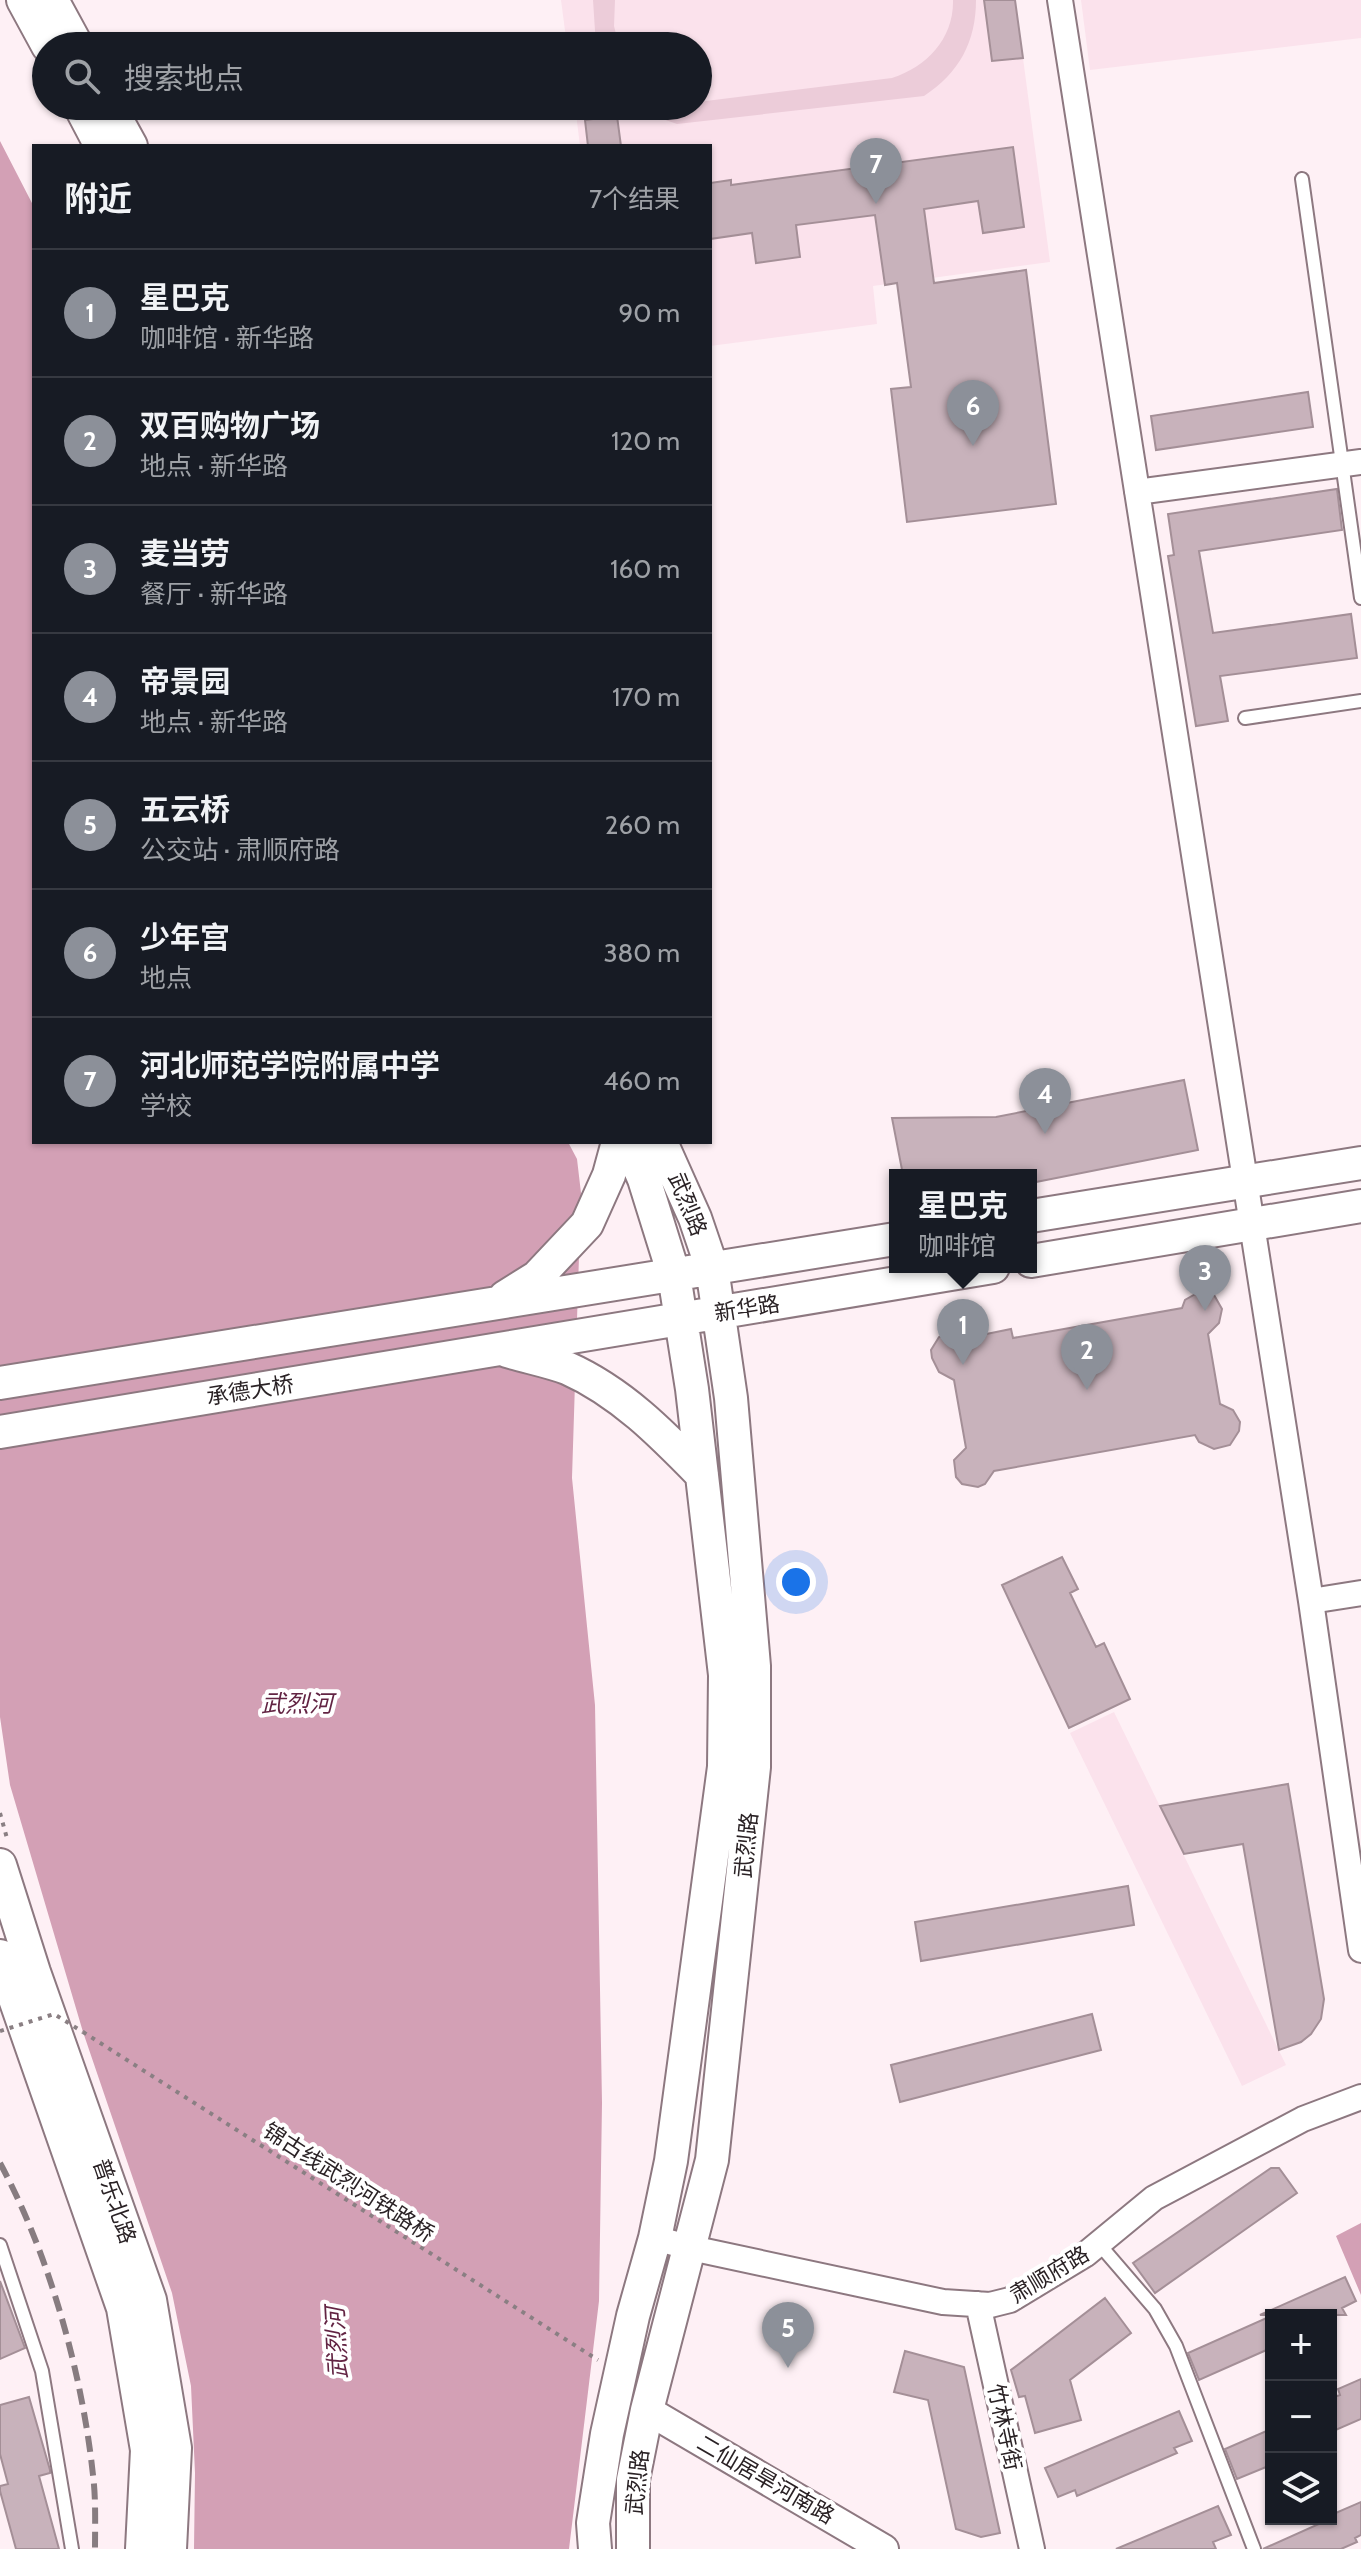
<!DOCTYPE html>
<html lang="zh">
<head>
<meta charset="utf-8">
<style>
  :root { --surface:#171b24; --page:#20242c; --text:#f1f3f6; --muted:#9ea1a6; --line:#363941; --accent:#8c9099 }
  body { margin:0; font-family:Cabin,"Noto Sans SC",sans-serif; background:var(--page); color:var(--text) }
  .controls { position:absolute; right:24px; bottom:24px; display:grid; overflow:hidden; border-radius:0px; box-shadow:0 2px 6px #0004 }
  .controls button { width:72px; height:72px; display:grid; place-items:center; padding:0; border:0; border-bottom:2px solid var(--line); background:var(--surface); color:var(--text); font:40px sans-serif }
  .you { position:absolute; left:796px; top:1582px; width:28px; height:28px; margin:-20px; border:6px solid #fff; border-radius:50%; background:#1a73e8; box-shadow:0 0 0 12px #1a73e833 }
  .badge { display:grid; place-items:center; width:52px; height:52px; border-radius:50%; background:var(--accent); color:#fff; font-size:26px; font-weight:700 }
  .pin { position:absolute; translate:-50% -66px; filter:drop-shadow(0 2px 4px #0008) }
  .pin::after { content:''; position:absolute; top:42px; width:28px; height:24px; background:inherit; clip-path:polygon(0 0,100% 0,50% 100%) }
  .popup { position:absolute; left:889px; top:1169px; width:148px; height:104px; box-sizing:border-box; display:grid; place-content:center; border-radius:0px; background:var(--surface); filter:drop-shadow(0 2px 6px #0005); font-size:26px; white-space:nowrap; color:var(--muted) }
  .popup b { font-size:30px; color:var(--text) }
  .popup::after { content:''; position:absolute; left:50%; top:100%; margin-left:-16px; border:16px solid transparent; border-top-color:var(--surface) }
  .list { margin:0; padding:0; list-style:none }
  h2 { display:flex; justify-content:space-between; align-items:center; height:104px; margin:0; padding:0 32px; font-size:34px }
  h2 small { font-size:26px; font-weight:400; color:var(--muted) }
  .list li { display:grid; grid-template-columns:52px 1fr auto; gap:24px; align-items:center; box-sizing:border-box; height:128px; padding:0 32px; border-top:2px solid var(--line) }
  .list b { display:block; font-size:30px; white-space:nowrap }
  .list p { margin:0; font-size:26px; white-space:nowrap; color:var(--muted) }
  .list em { font-size:26px; font-style:normal; color:var(--muted) }
  .icon { flex:none; width:44px; height:44px; fill:none; stroke:currentColor; stroke-width:2; stroke-linecap:round; stroke-linejoin:round }
  .map { position:relative; flex:none; width:1361px; height:2549px; overflow:hidden }
  .search { position:absolute; background:var(--surface); box-shadow:0 2px 6px #0004; left:32px; top:32px; width:680px; height:88px; display:flex; align-items:center; gap:20px; box-sizing:border-box; padding:0 28px; border-radius:44px; color:var(--muted); font-size:30px }
  .panel { position:absolute; background:var(--surface); box-shadow:0 2px 6px #0004; left:32px; top:144px; width:680px; height:1000px; border-radius:0px }
  .map>svg:first-child { display:block }
  .built { fill:#fbe2ec }
  .green { fill:#ecccd9 }
  .water { fill:#d3a0b5 }
  .building { fill:#c8b2bb; stroke:#a48f97; stroke-width:2 }
  .lines { fill:none; stroke-linecap:round; stroke-linejoin:round }
  .service-casing { stroke:#8d7880; stroke-width:16 }
  .minor-casing { stroke:#8d7880; stroke-width:28 }
  .tertiary-casing { stroke:#8d7880; stroke-width:32 }
  .secondary-casing { stroke:#8d7880; stroke-width:36 }
  .path { stroke:#8a7f83; stroke-width:4; stroke-dasharray:4 6; stroke-linecap:butt }
  .service { stroke:#fff; stroke-width:12 }
  .minor { stroke:#fff; stroke-width:24 }
  .tertiary { stroke:#fff; stroke-width:28 }
  .secondary { stroke:#fff; stroke-width:32 }
  .rail { stroke:#877c80; stroke-width:6; stroke-dasharray:16 8; stroke-linecap:butt }
  .path-bridge { stroke:#8a7f83; stroke-width:4; stroke-dasharray:4 6; stroke-linecap:butt }
  .labels { text-anchor:middle; stroke-width:8; stroke-linejoin:round; paint-order:stroke }
  .street-label { font-size:22px; fill:#2a2225; stroke:#fff }
  .water-label { font-size:24px; font-style:italic; fill:#622443; stroke:#fff }
</style>
</head>
<body>
<div class="map">
<svg width="1361" height="2549" viewBox="0 0 1361 2549">
  <rect width="100%" height="100%" fill="#fef0f5"/>
  <path class="built" d="M561 0H984L992 61 1023 58 1050 262 873 286 877 324 710 346V146H580L575 106H698V46H567Z
    M1081 0H1361V38L1090 70Z
    M1114 1712 1286 2065 1242 2086 1070 1733Z"/>
  <path class="green" d="M593 0H615L614 26 619 46H596Z
    M953 0H976C976 42 959 73 924 96L677 124 646 113 636 106H698V102L892 78C927 67 954 38 953 0Z"/>
  <path class="water" d="M0 141 34 207V1142H568L577 1159 581 1193 572 1478 595 1705 602 2103 599 2301 569 2549H194L195 2473 191 2386 172 2293 83 2032 10 1785 0 1717Z
    M1361 2223V2295L1336 2236Z"/>
  <path class="building" d="M984 0H1015L1023 58 992 61Z
    M617 116 621 146H588L585 120Z
    M1013 147 1024 227 983 233 978 201 924 209 934 283 1026 270 1056 504 907 522 891 389 911 387 897 283 885 285 875 215 796 225 800 257 756 263 752 233 710 239V183L731 180V185Z
    M1308 392 1313 427 1156 450 1151 416Z
    M1337 489 1342 530 1199 551 1213 633 1351 614 1357 658 1220 676 1228 721 1196 726 1168 556 1174 555 1168 514Z
    M1184 1080 1198 1150 1031 1183V1175H903L892 1118 996 1117Z
    M1199 1292 1214 1295 1222 1309 1219 1323 1208 1334 1220 1404 1233 1410 1240 1422 1239 1431 1230 1445 1214 1449 1199 1442 1195 1435 994 1471 985 1484 978 1487 962 1484 956 1477 954 1460 966 1448 954 1380 939 1372 932 1358 931 1350 939 1337 954 1333 967 1338 1011 1329 1013 1338 1182 1308 1185 1300Z
    M1062 1557 1078 1589 1070 1593 1096 1647 1104 1643 1130 1699 1069 1728 1002 1585Z
    M1288 1784 1324 1999 1321 2019 1311 2034 1301 2042 1279 2050 1243 1844 1184 1854 1160 1806Z
    M1128 1886 1134 1925 921 1961 915 1922Z
    M1092 2014 1101 2050 900 2102 891 2065Z
    M1271 2168H1279L1297 2193 1155 2293 1133 2263Z
    M1345 2277 1356 2301 1342 2308 1346 2315H1260Z
    M0 2281 25 2348 0 2359Z
    M1105 2298 1131 2333 1070 2380 1081 2420 1035 2433 1025 2396 1019 2397 1011 2370Z
    M1271 2316V2348L1199 2380 1188 2353Z
    M905 2351 964 2367 1000 2533 981 2537 956 2529 928 2400 894 2392Z
    M1361 2379V2419L1331 2432V2398L1340 2395 1338 2389Z
    M29 2397 50 2470V2473L39 2476 59 2549H16L0 2491V2486L8 2484 0 2454V2405Z
    M1179 2411 1192 2441 1174 2448 1177 2453 1077 2496 1075 2490 1058 2497 1045 2468Z
    M1271 2429V2465L1237 2479 1225 2449Z
    M1361 2502V2535L1355 2538 1357 2542 1341 2549H1263L1330 2519 1331 2515Z
    M1218 2506 1231 2535 1213 2542 1216 2549H1116Z"/>
  <g class="lines">
    <defs>
      <path id="service" d="M1302 179 1361 598
        M1245 718 1361 701
        M1099 2244 1155 2309 1176 2346 1254 2549
        M0 2245 42 2371 72 2549"/>
      <path id="minor" d="M1060 0 1311 1601 1361 1950
        M1137 492 1361 462
        M1311 1601 1361 1593
        M655 2238 691 2248 943 2302 990 2305 1010 2300 1086 2254 1154 2198 1303 2119 1361 2097
        M978 2304 1032 2549"/>
      <path id="tertiary" d="M647 2410 884 2549"/>
      <path id="secondary" d="M23 0 48 46
        M52 0 77 46
        M80 106 101 146
        M109 106 131 146
        M1031 1216 1361 1163
        M1031 1261 1361 1206
        M505 1297 537 1277 587 1224 609 1175 618 1142
        M507 1351C527 1357 548 1361 567 1368 621 1392 662 1434 702 1475
        M0 1383 895 1239
        M0 1432 993 1267
        M0 1865 34 1972 150 2300 175 2448 170 2549
        M0 1956 123 2308 147 2450 142 2549
        M595 2549 593 2523 607 2434 633 2316 655 2238 671 2161 724 1767 725 1675 692 1389 674 1275 644 1179 628 1142
        M633 2549V2480L647 2410 712 2160 754 1767V1666L731 1398 712 1268 695 1218 661 1142"/>
    </defs>
    <use href="#service" class="service-casing"/>
    <use href="#minor" class="minor-casing"/>
    <use href="#tertiary" class="tertiary-casing"/>
    <use href="#secondary" class="secondary-casing"/>
    <path class="path" d="M0 1813 8 1842
      M83 2032 598 2360"/>
    <use href="#service" class="service"/>
    <use href="#minor" class="minor"/>
    <use href="#tertiary" class="tertiary"/>
    <use href="#secondary" class="secondary"/>
    <path class="rail" d="M0 2163C49 2254 82 2372 93 2475 96 2499 95 2525 95 2549"/>
    <path class="path-bridge" d="M0 2031 54 2014 83 2032"/>
  </g>
  <g class="labels">
    <g class="street-label">
      <text transform="translate(688 1204) rotate(68)" y="8">武烈路</text>
      <text transform="translate(747 1308) rotate(-9)" y="8">新华路</text>
      <text transform="translate(250 1390) rotate(-9)" y="8">承德大桥</text>
      <text transform="translate(746 1845) rotate(-84)" y="8">武烈路</text>
      <text transform="translate(349 2182) rotate(33)" y="8">锦古线武烈河铁路桥</text>
      <text transform="translate(115 2201) rotate(71)" y="8">普乐北路</text>
      <text transform="translate(1049 2274) rotate(-31)" y="8">肃顺府路</text>
      <text transform="translate(1005 2427) rotate(78)" y="8">竹林寺街</text>
      <text transform="translate(766 2479) rotate(30)" y="8">二仙居旱河南路</text>
      <text transform="translate(637 2482) rotate(-84)" y="8">武烈路</text>
    </g>
    <g class="water-label">
      <text x="297" y="1712">武烈河</text>
      <text transform="translate(337 2343) rotate(-93)" y="8">武烈河</text>
    </g>
  </g>
</svg>
<div class="controls">
<button>+</button>
<button>−</button>
<button><svg class="icon" aria-label="layers" viewBox="0 0 24 24"><path d="M12 4l9 5-9 5-9-5zM3 14l9 5 9-5"/></svg></button>
</div>
<div class="you"></div>
<div class="pin badge" style="left:963px;top:1365px">1</div>
<div class="popup"><b>星巴克</b>咖啡馆</div>
<div class="pin badge" style="left:1087px;top:1390px">2</div>
<div class="pin badge" style="left:1205px;top:1311px">3</div>
<div class="pin badge" style="left:1045px;top:1134px">4</div>
<div class="pin badge" style="left:788px;top:2368px">5</div>
<div class="pin badge" style="left:973px;top:446px">6</div>
<div class="pin badge" style="left:876px;top:204px">7</div>
<div class="search"><svg class="icon" aria-label="search" viewBox="0 0 24 24"><circle cx="10" cy="10" r="6"/><path d="M15 15l6 6"/></svg>搜索地点</div>
<section class="panel">
<h2>附近<small>7个结果</small></h2>
<ul class="list">
<li><span class="badge">1</span><div><b>星巴克</b><p>咖啡馆 · 新华路</p></div><em>90 m</em></li>
<li><span class="badge">2</span><div><b>双百购物广场</b><p>地点 · 新华路</p></div><em>120 m</em></li>
<li><span class="badge">3</span><div><b>麦当劳</b><p>餐厅 · 新华路</p></div><em>160 m</em></li>
<li><span class="badge">4</span><div><b>帝景园</b><p>地点 · 新华路</p></div><em>170 m</em></li>
<li><span class="badge">5</span><div><b>五云桥</b><p>公交站 · 肃顺府路</p></div><em>260 m</em></li>
<li><span class="badge">6</span><div><b>少年宫</b><p>地点</p></div><em>380 m</em></li>
<li><span class="badge">7</span><div><b>河北师范学院附属中学</b><p>学校</p></div><em>460 m</em></li>
</ul>
</section>
</div>
</body>
</html>
